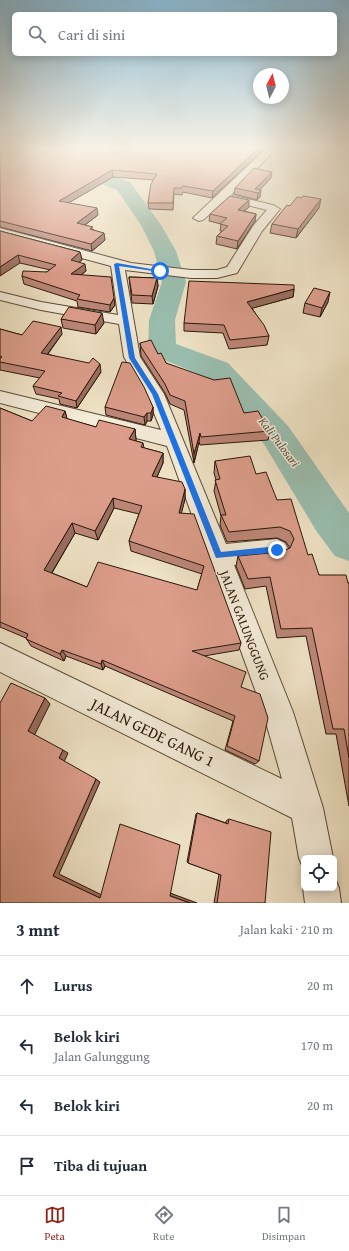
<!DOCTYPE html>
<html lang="id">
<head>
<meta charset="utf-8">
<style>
  :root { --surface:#fff; --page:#f6f6f7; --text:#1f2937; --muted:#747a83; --line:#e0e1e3; --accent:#8f2418 }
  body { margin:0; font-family:"Gentium Book Plus",serif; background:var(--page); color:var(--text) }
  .controls { position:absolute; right:12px; bottom:12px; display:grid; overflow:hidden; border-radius:6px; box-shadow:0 2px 10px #0003 }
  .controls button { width:36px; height:36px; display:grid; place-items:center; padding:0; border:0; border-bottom:1px solid var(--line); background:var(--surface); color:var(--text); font:20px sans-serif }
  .compass { position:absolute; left:253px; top:68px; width:36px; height:36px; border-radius:50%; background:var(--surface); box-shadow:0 2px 10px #0003; rotate:7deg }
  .stop { position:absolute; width:12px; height:12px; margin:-9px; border:3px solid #1a73e8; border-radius:50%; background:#fff }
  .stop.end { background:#1a73e8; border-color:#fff; box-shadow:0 1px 4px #0008 }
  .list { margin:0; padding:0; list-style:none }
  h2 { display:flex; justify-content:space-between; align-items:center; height:52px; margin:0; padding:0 16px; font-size:17px }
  h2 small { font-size:13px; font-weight:400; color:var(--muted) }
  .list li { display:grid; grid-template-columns:26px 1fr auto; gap:12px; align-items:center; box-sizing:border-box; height:60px; padding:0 16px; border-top:1px solid var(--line) }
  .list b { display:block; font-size:15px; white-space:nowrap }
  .list p { margin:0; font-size:13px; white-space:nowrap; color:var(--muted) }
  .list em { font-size:13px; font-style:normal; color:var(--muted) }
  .icon { flex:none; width:22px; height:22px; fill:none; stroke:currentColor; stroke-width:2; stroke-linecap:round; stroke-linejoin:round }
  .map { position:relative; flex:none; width:349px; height:903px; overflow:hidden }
  .search { position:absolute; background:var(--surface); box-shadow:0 2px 10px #0003; left:12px; right:12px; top:12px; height:44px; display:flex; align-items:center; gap:10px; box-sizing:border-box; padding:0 14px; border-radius:6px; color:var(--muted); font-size:15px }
  .sheet { height:292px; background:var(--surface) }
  nav { display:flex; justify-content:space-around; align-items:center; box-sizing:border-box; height:56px; border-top:1px solid var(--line); background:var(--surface); font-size:11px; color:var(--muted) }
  nav a { display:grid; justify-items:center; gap:2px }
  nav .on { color:var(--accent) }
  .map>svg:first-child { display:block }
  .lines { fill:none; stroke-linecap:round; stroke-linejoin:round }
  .river { fill:#9abfb0; fill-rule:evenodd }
  .minor-casing { stroke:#5a4a38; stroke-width:2 }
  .minor { fill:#f5edda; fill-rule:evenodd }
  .wall { fill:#bd8778; stroke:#291709; fill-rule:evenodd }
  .shaded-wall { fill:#9a6e61; stroke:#291709 }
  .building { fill:#dc9d8b; stroke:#291709; fill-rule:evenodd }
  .route { fill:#1a73e8 }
  .labels { text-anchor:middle; stroke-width:3; stroke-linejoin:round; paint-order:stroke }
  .far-water-label { font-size:12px; font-style:italic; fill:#515243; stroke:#f5edda }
  .street-label { font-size:13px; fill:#291709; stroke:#f5edda }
  .near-street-label { font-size:16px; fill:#291709; stroke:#f5edda }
</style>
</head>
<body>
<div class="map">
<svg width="349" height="903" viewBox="0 0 349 903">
  <rect width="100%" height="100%" fill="#efe3c6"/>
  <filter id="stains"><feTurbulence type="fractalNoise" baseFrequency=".005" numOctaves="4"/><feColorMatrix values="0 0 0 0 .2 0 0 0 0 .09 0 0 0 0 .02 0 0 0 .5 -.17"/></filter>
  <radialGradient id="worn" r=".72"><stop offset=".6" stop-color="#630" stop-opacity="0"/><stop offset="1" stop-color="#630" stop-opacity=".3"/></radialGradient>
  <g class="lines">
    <path class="river" d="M0 158H43L85 166 130 182 161 225 176 251 186 282 175 320 176 344 228 363 288 426 349 513V561L335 556 317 532 264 444 206 377 152 355 148 349 149 320 162 282 154 251 141 225 117 190 75 174 43 168H0Z"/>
    <defs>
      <path id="minor" d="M266 149H276L231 195 273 205 280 209 262 231 237 273 217 278H191L125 270 140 357 164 394 226 544 277 539 285 543 289 550 285 557 277 561 234 565 293 712 323 808 333 858H304V870L299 858 292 818 0 672V643L282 779 263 712 167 446 0 403V391L161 430 146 394 124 357 119 324 41 310 0 300V292L41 302 118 315 111 266 0 236V228L131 263 191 270H217L227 267 253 226 267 210 226 200 203 220 199 221 193 218Z
        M334 876 339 888 341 903H305L303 888 304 886V888H334Z"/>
    </defs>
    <use href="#minor" class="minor-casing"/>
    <use href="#minor" class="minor"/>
  </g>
  <path class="wall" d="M0 149H264L212 198 183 192 182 195 174 194 173 210 149 209 148 203 154 180 113 177 68 203 98 215 85 225 94 230 105 240 92 251 0 227Z
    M271 178 259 190 260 197 257 200 234 194 235 188Z
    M290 206 319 208 296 238 270 233 272 224Z
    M249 207 244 211 256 214 255 221 237 249 216 244 217 236 222 231H220L221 224 209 221 210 214Z
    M0 231 80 252 82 260 79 262 86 271 81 275 115 305 110 312 78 307 77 301 24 284 22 276 47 272 50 270 20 263Z
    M129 277 157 278 158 286 153 304 132 303Z
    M294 289 293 297 252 308 269 336 267 345 229 349 223 333 184 331V323Z
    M328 302 320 317 303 313 305 303Z
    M61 319 104 323 96 334 63 328Z
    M0 329 22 335 62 334 48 354 101 372 77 408 60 404 59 399 36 394 33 386 40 378 0 370Z
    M140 343 158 354 166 363 244 413 270 431 268 440 200 445 199 442 194 463 184 410 170 404 165 393 141 356Z
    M105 407H153V415L151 421H147L145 425 106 415Z
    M0 408 32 421 65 411 67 419 96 427 135 429 136 440V441L143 443 144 448 163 453V463L157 477 185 489V499L181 513 241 643 239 650 204 656 241 687 259 761 255 764 225 750 233 721 105 666 103 670 66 656 64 661 31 646 26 638 0 627ZM114 508 139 514 129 541 131 551 202 574 197 590 87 587 52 573 75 533 98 540Z
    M215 461 256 474 277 500 319 575 349 583V806L336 734H326L306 636 277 638 266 586 245 589 236 566 238 556 281 552 290 548 286 542 277 538 227 542 220 525 221 516 214 491 216 480 214 473Z
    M197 813 226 823V821L229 819 265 903H214L219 874 188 863 187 862 196 814Z"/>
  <path class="shaded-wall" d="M258 149H264L212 198 213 191Z
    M112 170 113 177 60 208 59 201Z
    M272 172 271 178 257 193 255 189Z
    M261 190 260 197 257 200 258 193Z
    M321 199 319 208 296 238 298 229Z
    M249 200V207L238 217V210Z
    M97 208 98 215 78 230 77 223Z
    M256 214 255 221 237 249 238 241Z
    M104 233 105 240 92 251 91 244Z
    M80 252 82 260 73 267 71 260Z
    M18 255 20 263 0 276V267Z
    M85 264 86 271 73 281 71 274Z
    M157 278 158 286 153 304 152 296Z
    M294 289 293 297 246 310 247 302Z
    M330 292 328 302 320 317 322 308Z
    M114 298 115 305 110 312V305Z
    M102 313 104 323 96 334 95 325Z
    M61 327 62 334 43 360 41 353Z
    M100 364 101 372 77 408 76 401Z
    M153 407V415L151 421V413Z
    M65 411 68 422 62 417Z
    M147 413V421L145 425 144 417Z
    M135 429 136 440 130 450 129 439Z
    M200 433 199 442 194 463V454Z
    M163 453V463L153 486 152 476Z
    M185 489V499L179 523V513Z
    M113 498 114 508 98 540 95 531Z
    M72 523 75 533 48 579 44 570Z
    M62 650 66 656 64 661 60 654Z
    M102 660 105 666 103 670 101 664Z
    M45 698 50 704 34 736 28 731Z
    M63 750 68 753 64 762 59 758Z
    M96 779 100 782 59 874 104 896 100 898 53 876Z
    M170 893 197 903H190L170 896Z"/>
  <path class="building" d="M0 149H258L213 191 183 186 182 188H174L173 203H148L151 184 157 174 112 170 59 201 97 208 77 223 93 227 90 229 104 233 91 244 0 221Z
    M254 168 272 172 255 189 261 190 258 193 235 188Z
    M230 196 249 200 238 210 256 214 238 241 217 236 228 226 220 224 227 218 210 214Z
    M303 196 321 199 298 229 272 224 287 205 290 206 297 197 301 198Z
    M0 231 80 252 71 260 85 264 71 274 111 277 114 298 110 305 77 299 80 295 22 276 23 271 47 272 56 265 18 255 0 267Z
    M129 277 157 278 152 296 132 295Z
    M189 281 294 285V289L247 302 264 325 269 336 230 340 224 325 184 323Z
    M314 288 330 292 322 308 305 303Z
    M69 307 102 313 95 325 61 319Z
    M33 321 61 327 41 353 89 363 93 358 100 364 76 401 58 396 62 393 33 386 45 371 0 362V359L2 357 0 356V329L22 335Z
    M151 340 158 354 161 353 166 363 214 380 230 378 244 413 258 411 270 431 201 437 200 433 194 454 185 401 170 395 165 384 141 347 140 343Z
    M122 362 130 363 144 387 153 407 151 413H147L144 417 105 407Z
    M46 406 65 411 62 417 96 427 99 420 135 429 129 439 143 443 141 447 163 453 152 476 182 482 185 489 179 513 194 514 241 643 192 651 246 672 241 687 260 694 268 718 259 761 227 746 235 716 102 660 101 664 62 650 60 654 26 639 28 634 0 622V408L32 421ZM113 498 142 506 129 541 204 566 197 590 98 562 87 587 44 570 72 523 95 531Z
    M250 456 256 474 266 472 277 500 291 499 308 555 312 554 319 575H346L348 583H349V758L344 729H333L312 628 281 629 270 577 248 579 238 556 281 552 290 548 294 539 290 531 280 527 229 532 221 515H226L215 480 220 479 215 461Z
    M11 683 45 698 28 731 63 750 59 758 96 779 53 876 100 898 120 824 180 845 170 896 190 903H0V703Z
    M197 813 228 824 229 819 271 832 265 903H217L221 875 188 863Z"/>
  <linearGradient id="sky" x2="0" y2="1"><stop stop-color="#89b8d2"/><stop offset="0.54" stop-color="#f8f2e5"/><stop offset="1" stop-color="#f8f2e5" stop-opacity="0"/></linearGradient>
  <rect width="349" height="275" fill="url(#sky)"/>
  <path class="route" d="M117 263 162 271 160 272 119 266 135 358 158 394 221 552 277 546 279 547V552L216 558 152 394 129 358 114 264Z"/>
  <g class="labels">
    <g class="far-water-label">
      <text transform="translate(279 442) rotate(53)" y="4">Kali Pulosari</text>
    </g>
    <g class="street-label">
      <text transform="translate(245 625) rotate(69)" y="5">JALAN GALUNGGUNG</text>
    </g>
    <g class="near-street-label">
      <text transform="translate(153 732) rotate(26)" y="6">JALAN GEDE GANG 1</text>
    </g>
  </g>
  <rect width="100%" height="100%" filter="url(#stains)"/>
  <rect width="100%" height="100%" fill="url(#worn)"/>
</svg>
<div class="controls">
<button><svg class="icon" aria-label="locate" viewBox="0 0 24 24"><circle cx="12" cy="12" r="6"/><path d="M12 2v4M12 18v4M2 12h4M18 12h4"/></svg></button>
</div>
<svg class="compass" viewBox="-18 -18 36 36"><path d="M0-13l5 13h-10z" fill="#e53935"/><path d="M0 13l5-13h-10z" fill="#747a83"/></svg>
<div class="stop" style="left:160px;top:271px"></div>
<div class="stop end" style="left:277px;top:550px"></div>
<div class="search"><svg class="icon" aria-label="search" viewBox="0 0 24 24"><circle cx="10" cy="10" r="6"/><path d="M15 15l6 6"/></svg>Cari di sini</div>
</div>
<section class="sheet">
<h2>3 mnt<small>Jalan kaki · 210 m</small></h2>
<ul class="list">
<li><svg class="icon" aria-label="ahead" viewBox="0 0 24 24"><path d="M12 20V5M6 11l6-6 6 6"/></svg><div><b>Lurus</b></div><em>20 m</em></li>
<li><svg class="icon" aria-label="left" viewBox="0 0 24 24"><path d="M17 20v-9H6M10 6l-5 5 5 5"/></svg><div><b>Belok kiri</b><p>Jalan Galunggung</p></div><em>170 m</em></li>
<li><svg class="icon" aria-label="left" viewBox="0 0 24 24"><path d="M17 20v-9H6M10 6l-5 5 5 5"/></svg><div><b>Belok kiri</b></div><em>20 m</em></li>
<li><svg class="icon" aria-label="arrive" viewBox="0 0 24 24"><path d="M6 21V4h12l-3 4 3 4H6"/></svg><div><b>Tiba di tujuan</b></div></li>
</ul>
</section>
<nav>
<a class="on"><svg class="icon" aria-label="map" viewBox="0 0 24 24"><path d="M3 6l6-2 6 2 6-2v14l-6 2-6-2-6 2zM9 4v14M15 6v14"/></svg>Peta</a>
<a><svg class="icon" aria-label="directions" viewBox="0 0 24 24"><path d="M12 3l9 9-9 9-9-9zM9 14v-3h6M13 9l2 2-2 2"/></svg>Rute</a>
<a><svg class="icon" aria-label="saved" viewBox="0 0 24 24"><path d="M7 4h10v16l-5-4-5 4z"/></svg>Disimpan</a>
</nav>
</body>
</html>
